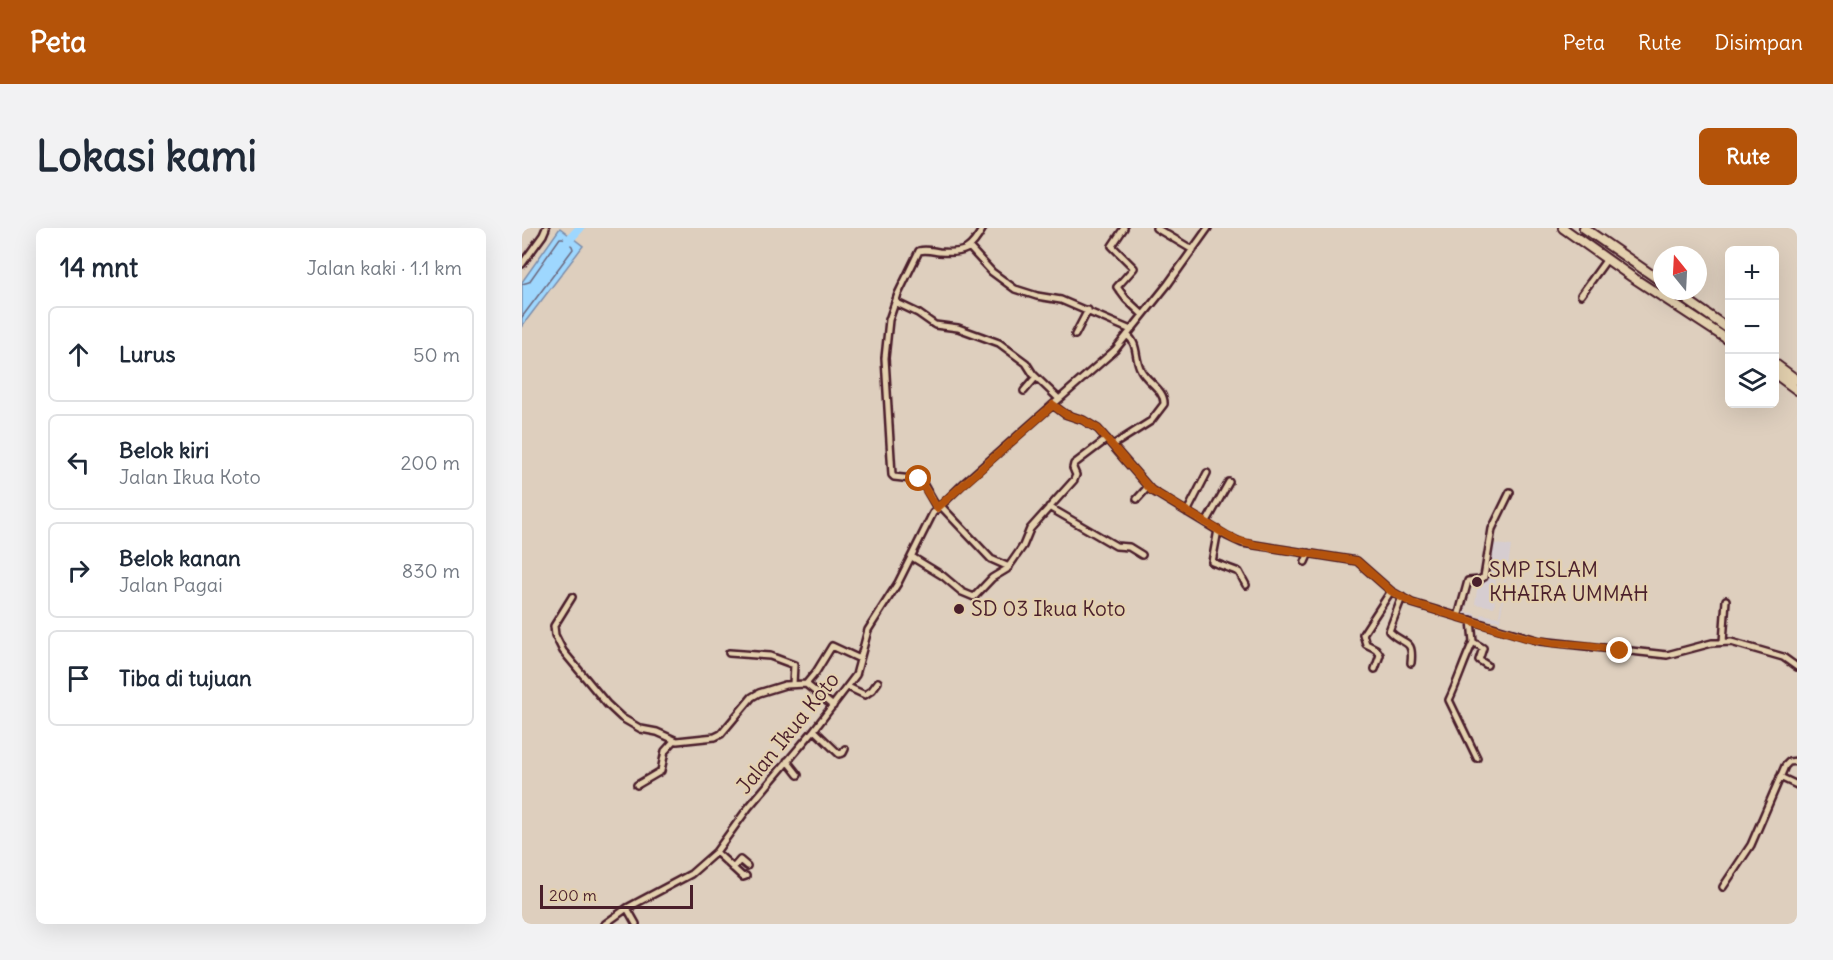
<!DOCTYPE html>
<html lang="id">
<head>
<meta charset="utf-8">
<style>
  :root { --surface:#fff; --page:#f2f2f3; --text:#1f2937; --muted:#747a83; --line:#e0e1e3; --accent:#b45309 }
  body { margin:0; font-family:Delius,sans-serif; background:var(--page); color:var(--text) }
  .controls { position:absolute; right:18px; top:18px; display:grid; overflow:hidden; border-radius:9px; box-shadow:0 6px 24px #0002 }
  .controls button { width:54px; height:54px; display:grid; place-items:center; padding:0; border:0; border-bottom:2px solid var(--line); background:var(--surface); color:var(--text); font:30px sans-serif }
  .compass { position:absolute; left:1131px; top:18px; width:54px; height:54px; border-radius:50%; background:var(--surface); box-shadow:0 6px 24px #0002; rotate:342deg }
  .scale { position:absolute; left:18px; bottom:15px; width:153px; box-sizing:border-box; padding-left:6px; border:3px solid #4a1f2b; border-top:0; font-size:16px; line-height:21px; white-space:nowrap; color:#4a1f2b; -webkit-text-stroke:4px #e4d1af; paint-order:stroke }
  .stop { position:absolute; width:18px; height:18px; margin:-14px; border:4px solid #b45309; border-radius:50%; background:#fff }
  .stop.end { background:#b45309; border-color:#fff; box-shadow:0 2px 6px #0008 }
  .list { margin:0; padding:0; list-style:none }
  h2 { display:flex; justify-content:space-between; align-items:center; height:78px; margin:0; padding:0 24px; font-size:26px }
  h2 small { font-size:20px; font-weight:400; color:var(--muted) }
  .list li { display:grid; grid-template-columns:39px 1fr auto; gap:18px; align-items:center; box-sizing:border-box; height:96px; margin:0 12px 12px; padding:0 12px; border:2px solid var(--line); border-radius:9px }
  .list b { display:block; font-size:22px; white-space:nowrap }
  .list p { margin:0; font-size:20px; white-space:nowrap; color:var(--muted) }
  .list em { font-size:20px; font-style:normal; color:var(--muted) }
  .icon { flex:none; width:33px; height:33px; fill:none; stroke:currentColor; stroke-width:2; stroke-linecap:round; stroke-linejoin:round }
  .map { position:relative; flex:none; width:1275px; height:696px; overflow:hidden; border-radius:9px }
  header { display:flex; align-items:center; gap:36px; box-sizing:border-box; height:84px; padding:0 30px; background:var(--accent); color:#fff }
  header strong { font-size:28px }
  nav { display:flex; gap:33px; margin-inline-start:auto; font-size:21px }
  .intro { display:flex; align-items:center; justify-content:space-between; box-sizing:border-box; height:144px; padding:0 36px }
  h1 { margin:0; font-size:42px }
  .button { padding:15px 27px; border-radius:9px; background:var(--accent); color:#fff; font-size:21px; font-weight:700 }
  main { display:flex; gap:36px; padding:0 36px }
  aside { flex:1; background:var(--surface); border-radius:9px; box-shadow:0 6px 24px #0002 }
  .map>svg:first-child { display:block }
  .built { fill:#d6cdd0; fill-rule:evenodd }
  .water { fill:#9ed7fe; stroke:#7c8daa; stroke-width:1.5 }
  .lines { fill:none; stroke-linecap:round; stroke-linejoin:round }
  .shore { stroke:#6c697f; stroke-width:1.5 }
  .river { stroke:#9ed7fe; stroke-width:9 }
  .minor-casing { stroke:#4a1f2b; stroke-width:10 }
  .highway-casing { stroke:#4a1f2b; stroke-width:12 }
  .minor { stroke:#e4d1af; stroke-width:5 }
  .highway { stroke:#e4d1af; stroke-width:8 }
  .route { stroke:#b45309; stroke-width:8 }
  .poi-dot { fill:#4a1f2b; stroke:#e4d1af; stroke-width:2 }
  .labels { text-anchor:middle; stroke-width:4.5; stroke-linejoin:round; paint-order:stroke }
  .poi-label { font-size:21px; fill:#4a1f2b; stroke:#e4d1af; text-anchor:start }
  .street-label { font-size:21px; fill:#4a1f2b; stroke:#e4d1af }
</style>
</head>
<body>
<header>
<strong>Peta</strong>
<nav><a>Peta</a><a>Rute</a><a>Disimpan</a></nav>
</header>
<div class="intro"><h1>Lokasi kami</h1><a class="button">Rute</a></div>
<main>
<aside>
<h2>14 mnt<small>Jalan kaki · 1.1 km</small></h2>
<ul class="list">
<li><svg class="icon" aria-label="ahead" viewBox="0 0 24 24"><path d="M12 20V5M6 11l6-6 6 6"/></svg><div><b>Lurus</b></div><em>50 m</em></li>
<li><svg class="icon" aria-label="left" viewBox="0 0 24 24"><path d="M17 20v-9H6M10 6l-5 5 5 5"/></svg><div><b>Belok kiri</b><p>Jalan Ikua Koto</p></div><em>200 m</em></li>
<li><svg class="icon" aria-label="right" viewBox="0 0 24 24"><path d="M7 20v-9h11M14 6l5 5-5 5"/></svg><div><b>Belok kanan</b><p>Jalan Pagai</p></div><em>830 m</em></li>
<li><svg class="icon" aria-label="arrive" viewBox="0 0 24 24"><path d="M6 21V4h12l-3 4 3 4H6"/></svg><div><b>Tiba di tujuan</b></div></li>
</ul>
</aside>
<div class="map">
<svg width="1275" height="696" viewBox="0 0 1275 696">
  <rect width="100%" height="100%" fill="#decfbe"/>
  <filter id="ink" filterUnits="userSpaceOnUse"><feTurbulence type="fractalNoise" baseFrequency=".0167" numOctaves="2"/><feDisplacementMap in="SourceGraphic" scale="12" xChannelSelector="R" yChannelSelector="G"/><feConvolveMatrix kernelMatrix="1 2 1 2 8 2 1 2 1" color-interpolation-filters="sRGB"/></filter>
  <g filter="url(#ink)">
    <path class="built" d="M968 315 989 318 978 393 941 388 946 352 963 354ZM976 340 984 341 977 389 959 386V389L953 388V385L944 384 948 353 956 355 953 376 972 379 973 373 970 372Z"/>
    <path class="water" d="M38 0 61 18 0 98V54Z"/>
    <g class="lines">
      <path class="shore" d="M0 56 7 54 38 10H41L50 18 51 21 0 89"/>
      <path class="river" d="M41 18 58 0"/>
      <defs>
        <path id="minor" d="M602 0 590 18 612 40 595 59 604 71 621 87
          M634 0 671 22
          M448 20 470 44 493 61 515 68 539 72 609 102
          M0 36 21 7 24 0
          M1059 67 1085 31
          M373 74 396 85 413 97 436 100 477 115 504 135 511 146 537 171
          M553 107 566 82
          M502 163 514 149
          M531 177 543 186 561 192 576 201 629 262 705 308 720 315 733 317 835 333 869 363 890 375 1018 413 1145 427 1190 415 1209 414 1261 429 1275 439
          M591 217 629 193 642 176C643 162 625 154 619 142 612 130 617 116 605 107
          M615 271 626 259
          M418 277 469 331 487 339
          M527 279 594 318 607 319 620 327
          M415 280 399 252 372 249 370 247 363 130 367 92 376 66 397 23C404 21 410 23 417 24 443 26 449 22 461 0
          M665 284 685 245
          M684 295 707 254
          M696 302 690 334 717 344 724 357
          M390 329 421 348 440 364 452 369 470 350 485 341 501 318 508 301 552 252 554 247 551 240 552 236 585 211
          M783 334 787 325
          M50 369 32 398 33 407 41 423 85 476 100 490 119 501 135 504 155 513 193 509 199 506 230 469 237 465 263 457 284 456 311 478
          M880 369 867 403C881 418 892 409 889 435
          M936 389 946 353 957 352 962 349 970 301 988 264
          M949 392 951 414 961 420 957 432 965 437
          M951 414C942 433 936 453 927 472L955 530
          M1201 414 1204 372
          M207 425 248 428 272 437 271 456
          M853 441 858 427 854 421 844 416 841 406 869 363
          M284 456 294 444 310 418 338 431
          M326 459 343 467 350 462 356 454
          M292 502 317 526 321 525 323 521
          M265 533 276 547
          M1258 549 1275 557
          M115 557 139 543 143 523 152 513
          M194 624 221 649 224 648
          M211 640 218 632 225 638
          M1201 659 1229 617 1263 538 1267 534 1275 533
          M105 680 114 696
          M83 696 105 680 169 646 194 624 226 580 292 502 334 447 346 402 376 355 411 285 441 256 593 122 646 56 686 0"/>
        <path id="highway" d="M1041 0 1110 49 1208 113
          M1062 0 1140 54
          M1152 63 1208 102
          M1252 135 1275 152
          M1252 145 1275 162"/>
      </defs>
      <use href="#minor" class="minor-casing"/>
      <use href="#highway" class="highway-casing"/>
      <use href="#minor" class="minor"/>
      <use href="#highway" class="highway"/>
    </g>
  </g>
  <g class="lines" filter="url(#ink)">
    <path class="route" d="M397 251 415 280 531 177 543 186 561 192 576 201 629 262 713 312 733 317 835 333 869 363 890 375 1005 410 1031 415 1070 418 1098 423"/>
  </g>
  <g class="poi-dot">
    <circle cx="955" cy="354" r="6"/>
    <circle cx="437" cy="381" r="6"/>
  </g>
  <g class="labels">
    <g class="poi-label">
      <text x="967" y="349">SMP ISLAM<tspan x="967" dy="24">KHAIRA UMMAH</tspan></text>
      <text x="449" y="388">SD 03 Ikua Koto</text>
    </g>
    <g class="street-label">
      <text transform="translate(266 505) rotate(-51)" y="7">Jalan Ikua Koto</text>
    </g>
  </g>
</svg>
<div class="controls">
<button>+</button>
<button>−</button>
<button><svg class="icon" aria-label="layers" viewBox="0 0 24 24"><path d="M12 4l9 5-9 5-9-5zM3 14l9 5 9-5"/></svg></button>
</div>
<svg class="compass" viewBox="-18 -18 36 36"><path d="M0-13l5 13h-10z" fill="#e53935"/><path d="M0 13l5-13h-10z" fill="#747a83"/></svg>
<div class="scale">200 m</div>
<div class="stop" style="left:397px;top:251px"></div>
<div class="stop end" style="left:1098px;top:423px"></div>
</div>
</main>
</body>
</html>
